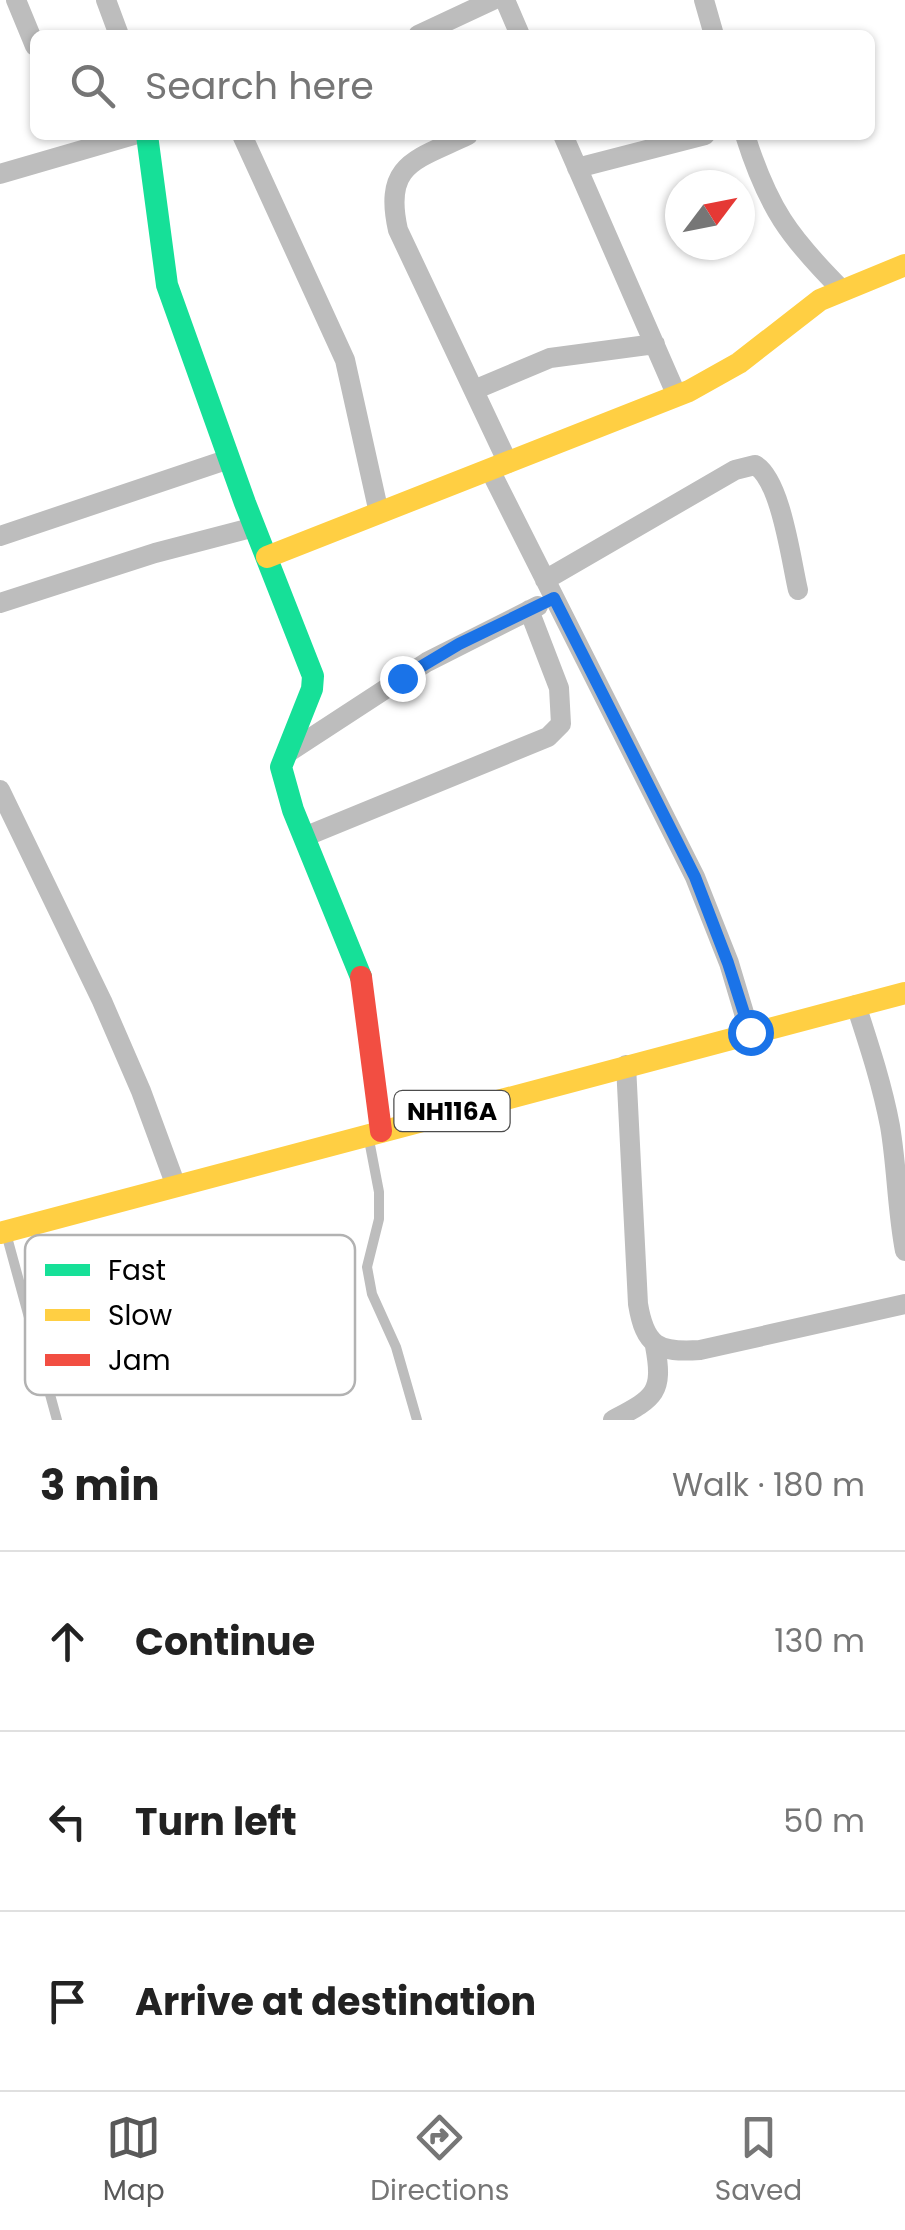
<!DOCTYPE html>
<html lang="en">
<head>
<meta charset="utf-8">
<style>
  :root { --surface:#fff; --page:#f2f2f2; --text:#222; --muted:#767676; --line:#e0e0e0; --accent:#595959 }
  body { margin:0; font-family:Poppins,sans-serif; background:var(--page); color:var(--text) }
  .compass { position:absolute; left:665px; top:170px; width:90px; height:90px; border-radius:50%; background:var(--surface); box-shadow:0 2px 8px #0004; rotate:58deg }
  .stop { position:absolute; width:30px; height:30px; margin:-22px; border:8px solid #1a73e8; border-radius:50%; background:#fff }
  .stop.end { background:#1a73e8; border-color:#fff; box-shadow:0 2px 10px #0008 }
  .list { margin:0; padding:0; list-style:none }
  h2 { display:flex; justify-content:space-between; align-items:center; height:130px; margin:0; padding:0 40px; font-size:42px }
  h2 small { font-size:32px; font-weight:400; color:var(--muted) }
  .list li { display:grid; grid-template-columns:65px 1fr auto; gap:30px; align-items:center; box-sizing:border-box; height:180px; padding:0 40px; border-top:2px solid var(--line) }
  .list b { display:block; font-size:38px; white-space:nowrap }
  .list em { font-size:32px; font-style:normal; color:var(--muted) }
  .icon { flex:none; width:55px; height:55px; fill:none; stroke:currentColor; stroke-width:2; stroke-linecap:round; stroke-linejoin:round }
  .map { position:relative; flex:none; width:905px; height:1420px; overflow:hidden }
  .search { position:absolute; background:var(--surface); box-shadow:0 2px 8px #0004; left:30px; right:30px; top:30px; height:110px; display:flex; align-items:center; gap:25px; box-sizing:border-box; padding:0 35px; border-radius:15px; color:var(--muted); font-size:38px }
  .sheet { height:670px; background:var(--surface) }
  nav { display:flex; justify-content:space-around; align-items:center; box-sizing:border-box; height:140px; border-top:2px solid var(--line); background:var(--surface); font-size:28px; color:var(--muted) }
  nav a { display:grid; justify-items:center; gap:5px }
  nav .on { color:var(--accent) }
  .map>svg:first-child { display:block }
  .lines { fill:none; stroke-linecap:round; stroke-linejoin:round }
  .lane { stroke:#bdbdbd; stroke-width:10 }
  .street { stroke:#bdbdbd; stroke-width:20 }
  .fast { stroke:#16e098; stroke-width:22 }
  .slow { stroke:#ffcf43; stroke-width:22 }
  .jam { stroke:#f24e42; stroke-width:22 }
  .route { stroke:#1a73e8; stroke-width:12 }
  .labels { text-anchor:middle; stroke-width:8; stroke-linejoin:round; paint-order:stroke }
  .shield { fill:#fff; stroke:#4c4c4c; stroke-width:2.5 }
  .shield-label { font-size:25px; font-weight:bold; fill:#000 }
  .key { fill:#fff; stroke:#b2b2b2; stroke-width:2.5 }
  .key-label { font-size:28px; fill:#000 }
</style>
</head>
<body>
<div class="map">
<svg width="905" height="1420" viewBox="0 0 905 1420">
  <rect width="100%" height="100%" fill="#fff"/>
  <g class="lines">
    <path class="lane" d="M370 1145 379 1192V1219L367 1267 372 1294 396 1347 417 1420
      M7 1237 57 1420"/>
    <path class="street" d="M16 0 35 46
      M106 0 119 35
      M505 0 520 35
      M704 0 714 35
      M418 35 493 0
      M242 135 345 360 379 513
      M468 135C416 160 383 163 398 230L508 463
      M563 135 677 396
      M745 135C768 208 789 237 842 290
      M577 168 705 135
      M0 174 134 135
      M474 390 550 358 655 344
      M490 470 695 877 729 963 750 1033
      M0 536 229 459
      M545 580 735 470 755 465C781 480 791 560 798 590
      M0 603 155 553 255 527
      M286 754 427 662 538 606
      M0 790 102 1001 141 1091 176 1186
      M304 837 548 737 561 724 559 688 529 610
      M856 1005C869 1045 882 1084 890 1126 897 1167 897 1209 905 1251
      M626 1065 638 1304C645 1346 658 1353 700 1350L905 1304
      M613 1420C654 1398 664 1394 655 1346"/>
    <path class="fast" d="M147 135 167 285 245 503 313 676 312 689 281 767 293 810 361 977"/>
    <path class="slow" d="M267 557 689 391 739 363 820 300 905 265
      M0 1233 905 993"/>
    <path class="jam" d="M361 977 381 1131"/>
  </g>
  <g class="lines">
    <path class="route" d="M402 678 459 644 554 598 695 877 728 963 750 1032"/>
  </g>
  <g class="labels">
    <rect class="shield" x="394.5" y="1091" width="115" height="40" rx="8"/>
    <g class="shield-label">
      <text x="452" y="1120">NH116A</text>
    </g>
  </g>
  <rect x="25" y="1235" width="330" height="160" rx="15" class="key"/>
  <rect x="45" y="1264" width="45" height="12" fill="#16e098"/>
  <rect x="45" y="1309" width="45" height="12" fill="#ffcf43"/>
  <rect x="45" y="1354" width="45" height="12" fill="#f24e42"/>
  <g class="key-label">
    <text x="108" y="1280">Fast</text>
    <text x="108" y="1325">Slow</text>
    <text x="108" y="1370">Jam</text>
  </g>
</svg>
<svg class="compass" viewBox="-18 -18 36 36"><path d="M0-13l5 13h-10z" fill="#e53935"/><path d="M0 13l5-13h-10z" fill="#767676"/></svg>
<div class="stop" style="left:750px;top:1032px"></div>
<div class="stop end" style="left:402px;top:678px"></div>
<div class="search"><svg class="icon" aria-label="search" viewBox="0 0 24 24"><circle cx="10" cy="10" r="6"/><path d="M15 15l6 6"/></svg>Search here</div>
</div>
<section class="sheet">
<h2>3 min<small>Walk · 180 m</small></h2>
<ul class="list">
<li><svg class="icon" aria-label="ahead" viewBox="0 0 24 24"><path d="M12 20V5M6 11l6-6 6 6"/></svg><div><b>Continue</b></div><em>130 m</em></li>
<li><svg class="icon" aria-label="left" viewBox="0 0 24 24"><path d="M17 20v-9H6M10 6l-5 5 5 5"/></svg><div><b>Turn left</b></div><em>50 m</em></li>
<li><svg class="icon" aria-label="arrive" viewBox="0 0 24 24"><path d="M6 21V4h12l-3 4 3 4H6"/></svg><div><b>Arrive at destination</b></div></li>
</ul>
</section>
<nav>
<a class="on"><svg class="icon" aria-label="map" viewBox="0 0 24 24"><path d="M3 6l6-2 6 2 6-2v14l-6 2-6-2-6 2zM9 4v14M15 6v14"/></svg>Map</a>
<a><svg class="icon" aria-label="directions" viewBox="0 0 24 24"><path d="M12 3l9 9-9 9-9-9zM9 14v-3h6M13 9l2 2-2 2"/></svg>Directions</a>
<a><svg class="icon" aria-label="saved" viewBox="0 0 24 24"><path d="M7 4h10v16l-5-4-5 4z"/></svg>Saved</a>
</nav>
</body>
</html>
